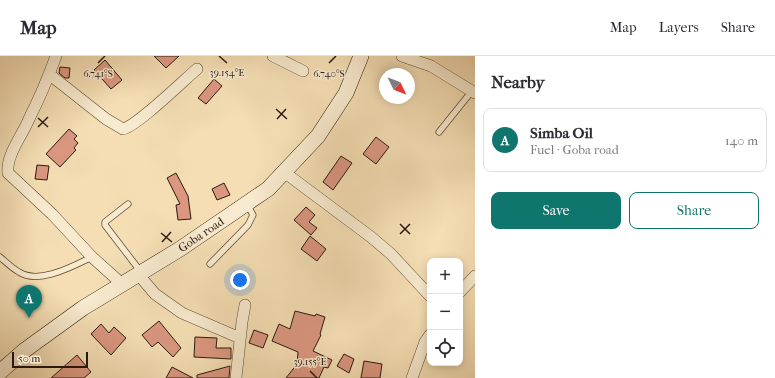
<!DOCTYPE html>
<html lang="en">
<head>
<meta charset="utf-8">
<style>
  :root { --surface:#fff; --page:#f7f7f7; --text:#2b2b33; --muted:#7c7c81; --line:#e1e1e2; --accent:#0f766e }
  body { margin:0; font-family:"IM FELL French Canon",serif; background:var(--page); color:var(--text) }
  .controls { position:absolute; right:12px; bottom:12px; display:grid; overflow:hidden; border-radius:8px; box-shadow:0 2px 10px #0003 }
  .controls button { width:36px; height:36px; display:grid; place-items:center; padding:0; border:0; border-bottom:1px solid var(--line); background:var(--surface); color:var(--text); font:20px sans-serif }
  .compass { position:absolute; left:379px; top:12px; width:36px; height:36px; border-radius:50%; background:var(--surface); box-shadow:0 2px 10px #0003; rotate:133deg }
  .scale { position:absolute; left:12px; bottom:10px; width:76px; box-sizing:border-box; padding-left:4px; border:2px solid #2a1a0f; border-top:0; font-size:11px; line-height:14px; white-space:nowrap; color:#2a1a0f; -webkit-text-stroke:3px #f8eace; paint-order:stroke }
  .you { position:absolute; left:240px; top:224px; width:14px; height:14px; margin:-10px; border:3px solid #fff; border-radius:50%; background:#1a73e8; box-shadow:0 0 0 6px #1a73e833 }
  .badge { display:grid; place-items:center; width:26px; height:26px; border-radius:50%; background:var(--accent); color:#fff; font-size:13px; font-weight:700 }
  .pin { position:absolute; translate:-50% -33px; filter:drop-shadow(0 1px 2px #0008) }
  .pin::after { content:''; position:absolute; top:21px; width:14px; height:12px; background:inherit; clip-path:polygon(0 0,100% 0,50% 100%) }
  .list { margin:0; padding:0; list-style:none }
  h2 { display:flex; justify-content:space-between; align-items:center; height:52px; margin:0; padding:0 16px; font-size:17px }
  h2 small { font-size:13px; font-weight:400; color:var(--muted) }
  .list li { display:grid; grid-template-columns:26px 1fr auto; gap:12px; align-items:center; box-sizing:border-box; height:64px; margin:0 8px 8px; padding:0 8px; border:1px solid var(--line); border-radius:8px }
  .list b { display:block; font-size:15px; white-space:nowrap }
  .list p { margin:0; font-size:13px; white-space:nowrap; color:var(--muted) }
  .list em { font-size:13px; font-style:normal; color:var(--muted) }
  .actions { display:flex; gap:8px; padding:12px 16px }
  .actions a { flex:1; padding:9px 0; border:1px solid var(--accent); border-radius:8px; text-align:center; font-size:14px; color:var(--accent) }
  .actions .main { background:var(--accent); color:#fff }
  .icon { flex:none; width:22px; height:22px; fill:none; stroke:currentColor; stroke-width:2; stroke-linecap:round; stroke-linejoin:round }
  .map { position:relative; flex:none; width:475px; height:322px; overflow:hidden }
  header { display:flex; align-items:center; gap:24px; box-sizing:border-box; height:56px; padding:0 20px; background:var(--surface); border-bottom:1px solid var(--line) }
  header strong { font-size:19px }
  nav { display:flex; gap:22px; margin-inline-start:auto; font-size:14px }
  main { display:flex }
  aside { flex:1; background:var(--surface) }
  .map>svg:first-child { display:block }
  .building { fill:#db9780; stroke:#2a1a0f }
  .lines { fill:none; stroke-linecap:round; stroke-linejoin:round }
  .lane-casing { stroke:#5d4b38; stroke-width:7 }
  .street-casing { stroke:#5d4b38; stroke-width:12 }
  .secondary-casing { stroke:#2a1a0f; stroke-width:16 }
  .lane { stroke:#f8eace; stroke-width:5.5 }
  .street { stroke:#f8eace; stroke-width:11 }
  .secondary { stroke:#f8eace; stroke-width:15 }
  .ticks { fill:none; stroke:#2a1a0f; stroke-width:1.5 }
  .labels { text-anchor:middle; stroke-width:3; stroke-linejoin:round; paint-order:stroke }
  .street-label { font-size:12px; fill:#2a1a0f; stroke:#f8eace }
  .ticks-label { font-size:10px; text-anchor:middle; fill:#2a1a0f; stroke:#f8eace; stroke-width:3; stroke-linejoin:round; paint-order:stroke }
</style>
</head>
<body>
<header>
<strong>Map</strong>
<nav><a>Map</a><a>Layers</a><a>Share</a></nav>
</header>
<main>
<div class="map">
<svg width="475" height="322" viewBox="0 0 475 322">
  <rect width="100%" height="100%" fill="#f5deb4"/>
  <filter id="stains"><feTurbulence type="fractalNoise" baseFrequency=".005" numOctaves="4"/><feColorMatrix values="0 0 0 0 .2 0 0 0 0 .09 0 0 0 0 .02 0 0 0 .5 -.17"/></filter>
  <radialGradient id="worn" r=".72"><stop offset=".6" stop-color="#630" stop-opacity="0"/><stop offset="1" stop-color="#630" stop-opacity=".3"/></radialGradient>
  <path class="building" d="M154 0H179L166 12Z
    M105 4 122 24 111 33 94 14Z
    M60 11 70 12 69 22H65L59 17Z
    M214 23 222 30 206 48 198 42Z
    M69 73 77 80 74 83 78 87 74 92 76 94 60 111 46 98Z
    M376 81 389 91 376 108 363 98Z
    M341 100 352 107 333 134 323 126Z
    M37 109 49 110 47 124 35 123Z
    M176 117 188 140 191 163 178 164 176 149 180 148 167 122Z
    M224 127 230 139 217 144 212 133Z
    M306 151 315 159 309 166 317 172 311 179 294 164Z
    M310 180 326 193 317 205 301 193Z
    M295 255 315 260 316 258 325 261 320 278 321 279 313 295 332 304 328 312 324 311 319 322H286L297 308 298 296 272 285 279 268 290 273Z
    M159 265 181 292 173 301 158 286 152 291 142 279Z
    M101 268 109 277 114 271 126 282 111 299 91 278Z
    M254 274 268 279 263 292 249 287Z
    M195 281 217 282 216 292H231V303L194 301Z
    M344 298 354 303 349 317 337 310Z
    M77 299 91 316 84 322H51Z
    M364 305 382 308 380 322H361Z
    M230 310 229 322H197V319Z
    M172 311 193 322H166Z"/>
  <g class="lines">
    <defs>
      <path id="lane" d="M439 76 472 35
        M128 148 105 166V169L141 216
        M0 201C6 206 12 212 19 216 39 229 73 210 92 201
        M210 208 248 169 253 159 247 148"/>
      <path id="street" d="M56 0C48 22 39 43 29 63 22 80 6 99 8 117L52 158 92 201 122 228
        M273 0 303 15
        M402 0 431 10 475 37
        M49 18 106 63 123 73C137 70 183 25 197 13
        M284 116 371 181 391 198 430 240
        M138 218 155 238 182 257 240 282
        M460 236 475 220
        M236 322 242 266 245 249
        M412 322 425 286 430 279"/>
      <g id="secondary">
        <path id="s1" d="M0 316 25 294 83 252 180 193 268 133 318 80 346 37 361 0"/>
      </g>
    </defs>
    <use href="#lane" class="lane-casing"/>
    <use href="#street" class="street-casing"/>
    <use href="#secondary" class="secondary-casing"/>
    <use href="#lane" class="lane"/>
    <use href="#street" class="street"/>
    <use href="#secondary" class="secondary"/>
  </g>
  <path class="ticks" d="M219 0 227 7M98 7 105 0M329 7 336 0M276 53 287 63M38 62 48 71M277 63 286 53M38 71 48 61M400 168 410 178M161 177 172 186M400 178 410 168M162 186 171 176M310 315 317 322"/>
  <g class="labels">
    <g class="street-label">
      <text dy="4" stroke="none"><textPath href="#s1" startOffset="244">Goba road</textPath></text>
    </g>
  </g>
  <g class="ticks-label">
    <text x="227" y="20">39.154°E</text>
    <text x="98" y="21">6.741°S</text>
    <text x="329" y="21">6.740°S</text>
    <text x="310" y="309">39.155°E</text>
  </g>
  <rect width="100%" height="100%" filter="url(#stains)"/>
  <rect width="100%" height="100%" fill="url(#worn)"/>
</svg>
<div class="controls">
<button>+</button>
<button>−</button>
<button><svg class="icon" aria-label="locate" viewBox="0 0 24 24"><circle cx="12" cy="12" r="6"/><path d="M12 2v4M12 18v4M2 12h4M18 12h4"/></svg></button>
</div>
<svg class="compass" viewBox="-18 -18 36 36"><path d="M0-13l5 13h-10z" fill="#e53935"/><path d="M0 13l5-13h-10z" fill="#7c7c81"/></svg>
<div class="scale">50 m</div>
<div class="you"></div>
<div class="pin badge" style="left:29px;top:262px">A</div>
</div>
<aside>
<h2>Nearby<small></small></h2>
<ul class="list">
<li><span class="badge">A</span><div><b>Simba Oil</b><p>Fuel · Goba road</p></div><em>140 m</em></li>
</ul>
<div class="actions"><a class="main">Save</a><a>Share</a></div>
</aside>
</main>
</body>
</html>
